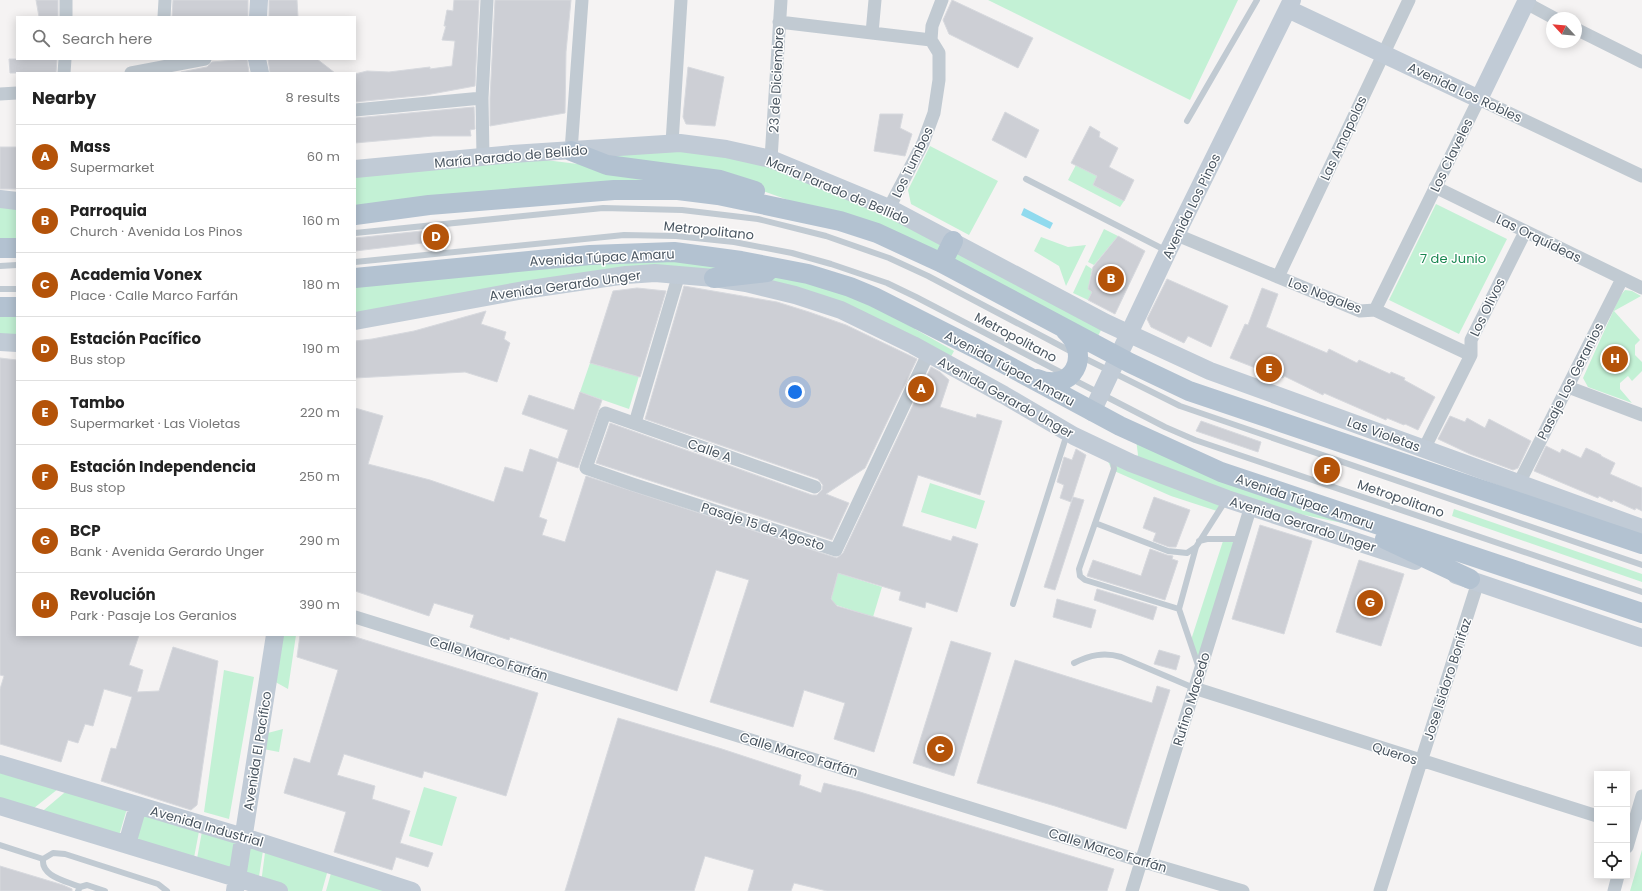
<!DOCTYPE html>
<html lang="en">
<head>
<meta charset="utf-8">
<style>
  :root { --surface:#fff; --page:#f6f6f6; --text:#222; --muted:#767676; --line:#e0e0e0; --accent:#b45309 }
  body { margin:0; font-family:Poppins,sans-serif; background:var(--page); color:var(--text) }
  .controls { position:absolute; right:12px; bottom:12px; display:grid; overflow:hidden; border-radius:0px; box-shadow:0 2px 10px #0003 }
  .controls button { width:36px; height:36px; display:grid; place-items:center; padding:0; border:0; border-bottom:1px solid var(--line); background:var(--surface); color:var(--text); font:20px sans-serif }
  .compass { position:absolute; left:1546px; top:12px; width:36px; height:36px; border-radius:50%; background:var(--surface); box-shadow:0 2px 10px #0003; rotate:296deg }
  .you { position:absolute; left:795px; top:392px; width:14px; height:14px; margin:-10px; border:3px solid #fff; border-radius:50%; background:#1a73e8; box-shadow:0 0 0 6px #1a73e833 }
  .badge { display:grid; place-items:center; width:26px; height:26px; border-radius:50%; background:var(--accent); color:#fff; font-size:13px; font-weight:700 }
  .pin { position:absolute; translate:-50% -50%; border:2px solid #fff; box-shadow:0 1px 4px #0006 }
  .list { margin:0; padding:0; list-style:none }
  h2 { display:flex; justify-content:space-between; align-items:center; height:52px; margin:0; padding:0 16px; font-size:17px }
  h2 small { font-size:13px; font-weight:400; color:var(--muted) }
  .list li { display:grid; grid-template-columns:26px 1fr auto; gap:12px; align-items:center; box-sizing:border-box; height:64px; padding:0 16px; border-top:1px solid var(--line) }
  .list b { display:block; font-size:15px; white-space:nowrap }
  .list p { margin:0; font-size:13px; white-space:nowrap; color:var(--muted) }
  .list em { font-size:13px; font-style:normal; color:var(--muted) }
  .icon { flex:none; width:22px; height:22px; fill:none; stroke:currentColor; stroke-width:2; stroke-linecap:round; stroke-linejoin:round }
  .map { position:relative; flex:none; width:1642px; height:891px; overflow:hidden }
  .search { position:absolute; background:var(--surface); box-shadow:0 2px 10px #0003; left:16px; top:16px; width:340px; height:44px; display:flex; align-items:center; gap:10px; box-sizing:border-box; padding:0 14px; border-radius:0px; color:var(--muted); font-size:15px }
  .panel { position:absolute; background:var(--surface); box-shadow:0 2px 10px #0003; left:16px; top:72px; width:340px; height:564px; border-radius:0px }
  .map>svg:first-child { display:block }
  .green { fill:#c3f1d5 }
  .water { fill:#90daee }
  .building { fill:#cdcfd5; stroke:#d7d9de }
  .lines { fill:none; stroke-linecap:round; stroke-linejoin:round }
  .lane { stroke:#c1cad2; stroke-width:6 }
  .street { stroke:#c1cad2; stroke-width:13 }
  .secondary { stroke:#c1cbd6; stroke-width:18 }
  .primary { stroke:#b3c2d1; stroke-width:20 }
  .labels { text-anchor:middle; stroke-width:3; stroke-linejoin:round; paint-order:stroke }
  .street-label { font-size:13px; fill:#4a5661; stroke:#fff }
  .park-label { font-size:13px; fill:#17864f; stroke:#fff }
</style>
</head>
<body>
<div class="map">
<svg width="1642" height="891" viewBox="0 0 1642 891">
  <rect width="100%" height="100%" fill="#f5f3f3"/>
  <path class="green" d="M988 0H1238L1190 100Z
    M673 145 770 162 947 242 941 255 763 191 546 154Z
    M930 146 998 181 969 235 911 204 908 190Z
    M513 156 667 175 723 185 355 212V172Z
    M1076 165 1097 176 1093 185 1124 201 1120 207 1068 180Z
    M0 202 17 203V245H0Z
    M1436 204 1507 239 1459 334 1389 300Z
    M1104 229 1118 236 1094 265 1088 262Z
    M1041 237 1068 247 1086 245 1066 286 1059 266 1034 251Z
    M957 250 1104 324 1095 342 956 268 953 254Z
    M673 253 769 269 655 271 355 319V281Z
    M1086 265 1092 269 1088 289 1092 292 1088 300 1073 293Z
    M788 271 919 321 915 329 954 351 948 362 749 281Z
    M1625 290 1632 291 1641 296 1614 311 1640 340 1635 345V355L1642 362V371L1632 381 1628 376 1620 383V389L1632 403 1588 387 1583 378 1620 296Z
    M17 313V339L0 337V314Z
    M590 363 639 376 629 409 580 392Z
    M1136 439 1347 524 1252 504 1135 462 1138 455Z
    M1104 453 1225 500 1217 511 1171 496 1112 470Z
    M930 483 985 501 976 529 921 512Z
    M1454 509 1642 574V582L1452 516Z
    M1223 541H1238L1200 662 1191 640Z
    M838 573 882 587 873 617 830 603Z
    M276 635H296L288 689 270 679Z
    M224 670 254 677 229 819 204 812Z
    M283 729 279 752 258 748 260 735Z
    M0 767 63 785 29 812 0 803Z
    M424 787 457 797 442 846 409 836Z
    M70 788 128 805 118 839 38 815Z
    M132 806 200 826 193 863 122 841Z
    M203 826 243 837 236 876 196 864Z
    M245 839 264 844 258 883 239 877Z
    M266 845 329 866 322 891H286L261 883Z
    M1642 850V891H1630Z
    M333 866 412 891H326Z"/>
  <path class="water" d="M1024 208 1053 223 1050 229 1021 215Z"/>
  <path class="building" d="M36 0H58V17H39Z
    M173 0H248V17H172Z
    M269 0H297L298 17H269Z
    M454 0H479L475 86 426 95 355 102V74L367 71 389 72 430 67V69L452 66 455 41 442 40 446 26H444L447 10 453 11Z
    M495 0H571L566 52 565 113 490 126V98Z
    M952 0 1033 38 1018 68 949 34 943 20Z
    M9 59H57L56 73H10Z
    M247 59 249 73H181V72L207 67 212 62Z
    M268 59H317L335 73H270Z
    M688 67 724 77 715 126 686 124 683 117Z
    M474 107 475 129 470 130 471 136H433L355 143V118Z
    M1005 112 1039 130 1026 158 992 140Z
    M880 114H903L900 128 912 134 905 156 874 151Z
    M1090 126 1100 132 1099 137 1118 148 1109 167 1134 180 1124 201 1093 185 1097 176 1071 163Z
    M0 147H17V189H0Z
    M422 231 423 243 355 251V238Z
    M1118 236 1145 251 1115 314 1088 300 1092 292 1088 289 1093 267Z
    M1167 279 1228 306 1211 347 1188 336 1184 343 1151 327 1147 319Z
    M684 286 777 302 809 312 846 325 917 359 865 468 826 494 849 503 832 540 596 463 610 423 812 495H817L822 490 823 485 818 479 645 419Z
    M637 288 666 291 640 377 590 363 613 291Z
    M1262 288 1278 294 1266 327 1327 353 1329 349 1357 363 1359 360 1390 374 1391 372 1405 378 1404 380 1435 397 1418 430 1405 424 1404 425 1387 418 1386 420 1324 393 1323 395 1284 376 1283 378 1267 371 1266 372 1230 358 1245 324 1248 325Z
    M486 311 481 324 506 332 504 339 510 343 497 382 465 372 355 378V341L372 339 414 331Z
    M0 358 17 360V635H139L129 665 143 670 137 692 159 691 173 647 218 661 197 805 191 810 101 781 111 748 116 749 132 697 104 689 93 726 85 724 78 743 68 740 61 762 0 744V689L4 676 0 675Z
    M931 367 940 372 949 380 940 407 976 418 977 414 1002 421 980 495 918 475 902 526 951 541 953 536 978 544 957 612 926 602 925 608 899 600 901 592 838 573 831 599 837 606 912 628 874 752 834 739 845 703 804 690 793 727 710 702 749 580 716 570 677 691 510 637 509 640 470 627 474 615 434 603 429 616 355 591V408L383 416 368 464 430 480 494 502 505 467 523 472 530 449 558 459 568 430 522 414 529 395 574 410 580 392 602 400 578 468 557 461 539 517 547 520 542 535 565 542 586 476 837 558 843 553Z
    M1450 416 1465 422 1467 418 1485 428 1489 419 1531 441 1518 468 1513 470 1470 454 1438 439Z
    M1201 421 1261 442 1258 452 1196 431Z
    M1546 446 1560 453 1562 449 1581 458 1586 448 1601 455V456L1615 463 1610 474 1642 488V511L1636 508 1635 510 1613 500 1612 502 1599 496 1598 498 1534 471Z
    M1076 449 1086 455 1071 502 1060 498 1064 485 1057 482 1064 457 1072 460Z
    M1073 497 1084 500 1055 590 1044 587Z
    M1154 497 1190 510 1176 547H1169L1153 541 1156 533 1143 528Z
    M1260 525 1312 541 1284 634 1232 619Z
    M1150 549 1167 555 1173 556 1172 559 1178 561 1165 600 1087 576 1093 560 1141 576Z
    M1359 560 1404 574 1381 646 1336 632Z
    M1097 589 1157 607 1153 620 1094 600Z
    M1057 599 1096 610 1091 628 1053 617Z
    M300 635H349L538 693 506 796 424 771 422 778 344 754 337 775 375 786 372 799 410 811 400 843 433 853 428 867 396 857 392 870 334 852 346 812 284 793 294 758 310 763 338 670 297 657Z
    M951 641 991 653 954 776 913 763Z
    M1159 650 1180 656 1176 670 1154 664Z
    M1015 660 1152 703 1157 686 1170 690 1126 829 1055 806 977 783Z
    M618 718 722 749 801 775 799 785 821 793 824 783 860 792 1114 869 1107 891H827L794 883 791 891H748L754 870 705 856 694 891H565Z
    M0 866 63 885 72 889V891H0Z"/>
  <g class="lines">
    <path class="lane" d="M1187 121 1257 0
      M1026 179 1167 251
      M355 233 603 208 682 210 758 219 826 236 889 258 928 276 1072 352
      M355 262 624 235 676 236 734 242 792 253 831 264 887 283 916 297 1064 374
      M0 266 17 265
      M0 289H17
      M1082 357 1180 406 1642 565
      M1072 379 1165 427 1195 440 1642 592
      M1110 459 1113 462 1114 469 1079 569 1080 576 1085 580 1179 609
      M1095 523 1168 551 1187 553 1196 547
      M1199 541 1207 539H1241
      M1013 604 1067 434
      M1074 663C1090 655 1104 652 1121 657L1194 688
      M1199 668 1179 609 1196 547 1226 500
      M0 845 43 859 53 853 65 854 158 884 167 891
      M43 859C41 877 67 881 80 887
      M78 891 80 887 87 885 105 891"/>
    <path class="street" d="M1526 3 1554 18
      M66 17V0
      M164 17 165 0
      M779 22 931 40
      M1576 29 1642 62
      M872 33 875 0
      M64 73 65 59
      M131 73 205 59
      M0 94 17 93
      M355 110 482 98
      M672 143 681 0
      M571 151 582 0
      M483 157 482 98 487 0
      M771 159 781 0
      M1435 187 1642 288
      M889 208 923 143 934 113 939 80V53L931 40 932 26 942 0
      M1177 235 1360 311 1375 310 1471 355
      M1278 277 1409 0
      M1375 310 1479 99 1642 176
      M1568 387 1642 415
      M635 423 679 274
      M1424 449 1471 355V340L1525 232
      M1519 483 1622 279
      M815 487 605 413 586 468 632 484 836 550 928 354
      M355 617 1141 861 1243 891
      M1194 688 1597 816
      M1627 847 1642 796
      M1132 891 1251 506
      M1380 891 1478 582
      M1614 891 1618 876"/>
    <path class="secondary" d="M1288 9 1479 99 1527 0
      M258 17 259 0
      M257 59 260 73
      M355 169 512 154 680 143 726 149 771 159 889 208 1106 323 1210 371 1642 528
      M0 199 17 201
      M355 321 524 290 626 275 655 273 714 278 746 283 795 295 841 310 913 345 1004 395 1074 436 1131 463 1227 499 1415 561
      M0 342 17 343
      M1092 412 1168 251 1292 0
      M1456 575 1642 638
      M0 764 244 837 412 891
      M0 806 279 891
      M127 844 138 806
      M235 891 275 635"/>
    <path class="primary" d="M571 151 607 165 720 180 755 191
      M355 215 429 205 614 190H678L718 195 761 204 840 221 877 233 942 263 1130 363 1189 391 1642 544
      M0 248H17
      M942 263 953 241
      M355 278 590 255 674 252 741 261 808 274 850 287 874 297 975 348 1120 426 1221 472 1642 613
      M714 278 767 272
      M0 307H17
      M1037 379C1072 394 1093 355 1065 330
      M1385 539 1470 579"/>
  </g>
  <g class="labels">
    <g class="street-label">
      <text transform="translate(776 80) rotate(-87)" y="5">23 de Diciembre</text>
      <text transform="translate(1465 92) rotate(25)" y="5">Avenida Los Robles</text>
      <text transform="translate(1343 138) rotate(-65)" y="5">Las Amapolas</text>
      <text transform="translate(1451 155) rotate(-64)" y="5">Los Claveles</text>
      <text transform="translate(511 156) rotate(-5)" y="5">María Parado de Bellido</text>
      <text transform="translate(912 162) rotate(-64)" y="5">Los Tumbos</text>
      <text transform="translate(838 190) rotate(23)" y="5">María Parado de Bellido</text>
      <text transform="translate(1191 206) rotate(-64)" y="5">Avenida Los Pinos</text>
      <text transform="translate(709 230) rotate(6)" y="5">Metropolitano</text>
      <text transform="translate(1539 238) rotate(26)" y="5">Las Orquídeas</text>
      <text transform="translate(602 257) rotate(-3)" y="5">Avenida Túpac Amaru</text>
      <text transform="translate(565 285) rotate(-8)" y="5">Avenida Gerardo Unger</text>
      <text transform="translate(1325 295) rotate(21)" y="5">Los Nogales</text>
      <text transform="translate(1487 307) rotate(-64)" y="5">Los Olivos</text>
      <text transform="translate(1016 337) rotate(28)" y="5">Metropolitano</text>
      <text transform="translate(1010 368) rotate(28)" y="5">Avenida Túpac Amaru</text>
      <text transform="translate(1570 381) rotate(-63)" y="5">Pasaje Los Geranios</text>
      <text transform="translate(1006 397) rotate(29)" y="5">Avenida Gerardo Unger</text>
      <text transform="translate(1384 434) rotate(20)" y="5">Las Violetas</text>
      <text transform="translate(710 450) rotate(19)" y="5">Calle A</text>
      <text transform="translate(1401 498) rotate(19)" y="5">Metropolitano</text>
      <text transform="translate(1305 501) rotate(19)" y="5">Avenida Túpac Amaru</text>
      <text transform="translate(1303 524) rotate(18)" y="5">Avenida Gerardo Unger</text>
      <text transform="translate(763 526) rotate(18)" y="5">Pasaje 15 de Agosto</text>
      <text transform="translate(489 658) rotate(17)" y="5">Calle Marco Farfán</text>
      <text transform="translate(1447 679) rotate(-72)" y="5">Jose Isidoro Bonifaz</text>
      <text transform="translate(1191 699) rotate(-73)" y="5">Rufino Macedo</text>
      <text transform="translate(257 751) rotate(-81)" y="5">Avenida El Pacífico</text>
      <text transform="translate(1395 753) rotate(18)" y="5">Queros</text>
      <text transform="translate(799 754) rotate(17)" y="5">Calle Marco Farfán</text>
      <text transform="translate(207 826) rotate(16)" y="5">Avenida Industrial</text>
      <text transform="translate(1108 850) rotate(17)" y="5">Calle Marco Farfán</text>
    </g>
    <g class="park-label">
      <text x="1453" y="263">7 de Junio</text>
    </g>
  </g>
</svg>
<div class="controls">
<button>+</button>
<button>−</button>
<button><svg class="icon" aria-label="locate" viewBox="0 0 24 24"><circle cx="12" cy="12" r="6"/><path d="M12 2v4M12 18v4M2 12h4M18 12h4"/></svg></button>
</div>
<svg class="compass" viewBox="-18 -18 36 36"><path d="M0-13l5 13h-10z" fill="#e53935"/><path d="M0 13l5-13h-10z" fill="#767676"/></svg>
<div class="you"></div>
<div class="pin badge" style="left:921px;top:389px">A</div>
<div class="pin badge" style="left:1111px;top:279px">B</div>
<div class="pin badge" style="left:940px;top:749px">C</div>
<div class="pin badge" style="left:436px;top:237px">D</div>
<div class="pin badge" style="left:1269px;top:369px">E</div>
<div class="pin badge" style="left:1327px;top:470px">F</div>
<div class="pin badge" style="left:1370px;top:603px">G</div>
<div class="pin badge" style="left:1615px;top:359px">H</div>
<div class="search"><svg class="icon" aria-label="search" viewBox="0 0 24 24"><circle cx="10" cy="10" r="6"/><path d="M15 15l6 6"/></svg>Search here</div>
<section class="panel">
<h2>Nearby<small>8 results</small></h2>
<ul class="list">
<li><span class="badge">A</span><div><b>Mass</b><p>Supermarket</p></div><em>60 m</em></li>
<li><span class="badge">B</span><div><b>Parroquia</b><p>Church · Avenida Los Pinos</p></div><em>160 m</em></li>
<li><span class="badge">C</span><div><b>Academia Vonex</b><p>Place · Calle Marco Farfán</p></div><em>180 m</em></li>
<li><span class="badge">D</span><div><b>Estación Pacífico</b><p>Bus stop</p></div><em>190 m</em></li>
<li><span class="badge">E</span><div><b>Tambo</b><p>Supermarket · Las Violetas</p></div><em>220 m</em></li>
<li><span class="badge">F</span><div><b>Estación Independencia</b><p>Bus stop</p></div><em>250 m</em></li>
<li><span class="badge">G</span><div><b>BCP</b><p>Bank · Avenida Gerardo Unger</p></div><em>290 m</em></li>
<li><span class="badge">H</span><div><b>Revolución</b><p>Park · Pasaje Los Geranios</p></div><em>390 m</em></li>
</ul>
</section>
</div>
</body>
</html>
